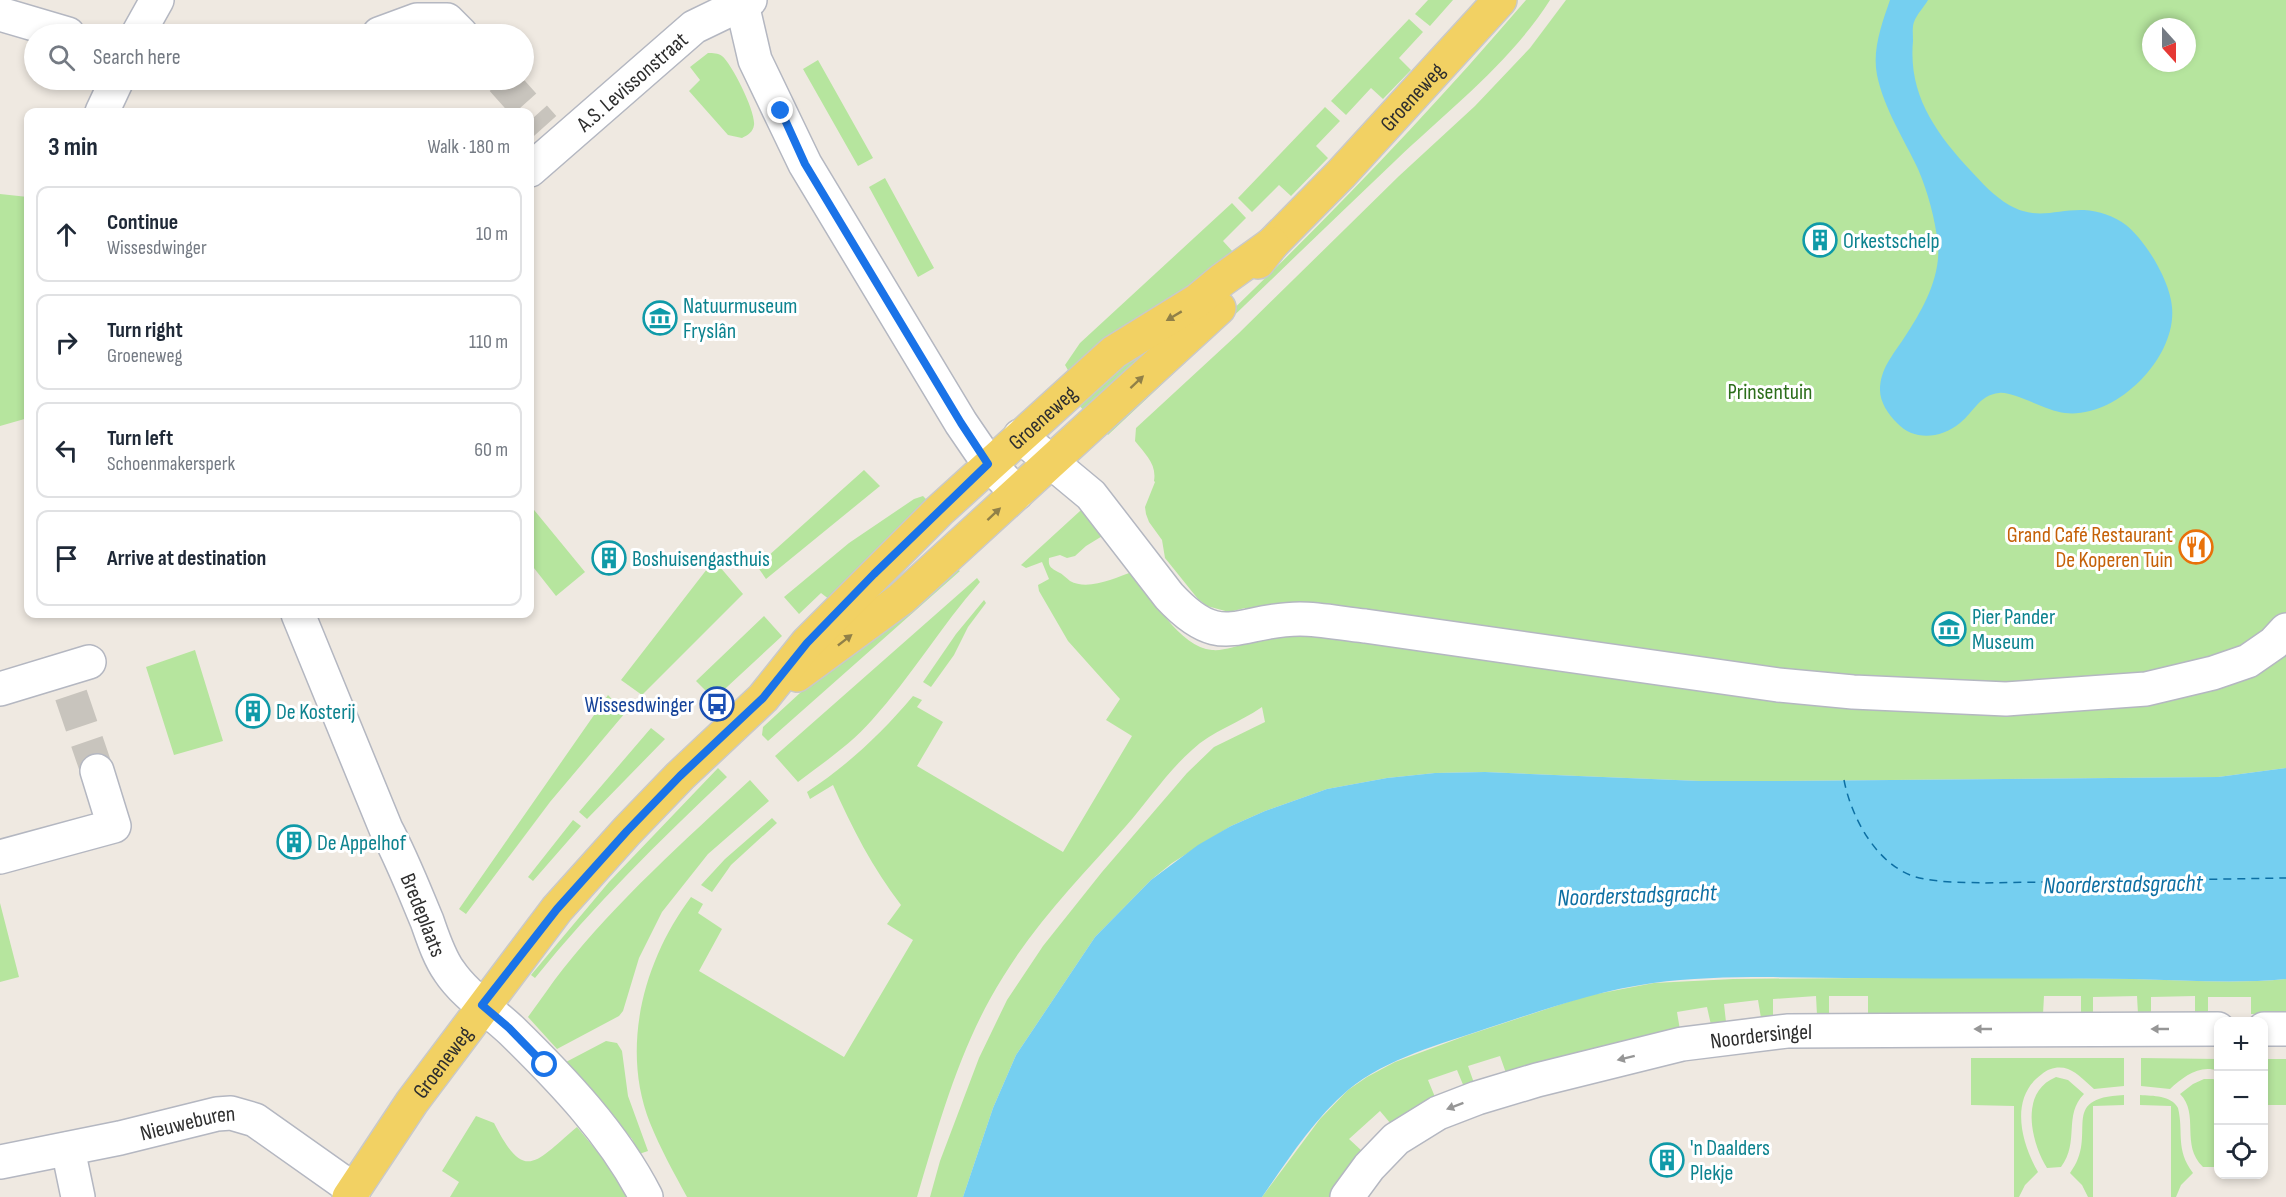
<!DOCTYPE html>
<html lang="en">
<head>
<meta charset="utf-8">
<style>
  :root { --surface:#fff; --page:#f6f6f7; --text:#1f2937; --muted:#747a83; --line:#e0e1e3 }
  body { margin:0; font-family:"Sofia Sans Condensed",sans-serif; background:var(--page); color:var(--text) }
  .controls { position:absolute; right:18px; bottom:18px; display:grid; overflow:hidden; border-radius:12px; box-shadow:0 3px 9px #0003 }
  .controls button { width:54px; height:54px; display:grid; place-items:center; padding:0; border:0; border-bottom:2px solid var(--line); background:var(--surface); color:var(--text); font:30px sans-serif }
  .compass { position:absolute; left:2142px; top:18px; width:54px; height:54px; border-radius:50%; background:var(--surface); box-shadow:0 3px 9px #0003; rotate:159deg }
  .stop { position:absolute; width:18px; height:18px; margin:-14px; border:4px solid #1a73e8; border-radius:50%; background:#fff }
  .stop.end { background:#1a73e8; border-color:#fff; box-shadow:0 2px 6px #0008 }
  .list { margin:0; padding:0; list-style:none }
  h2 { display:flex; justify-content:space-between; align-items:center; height:78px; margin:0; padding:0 24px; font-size:26px }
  h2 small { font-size:20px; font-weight:400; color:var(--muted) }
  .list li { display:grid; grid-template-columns:39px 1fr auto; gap:18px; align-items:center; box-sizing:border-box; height:96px; margin:0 12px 12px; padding:0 12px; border:2px solid var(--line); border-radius:12px }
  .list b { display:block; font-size:22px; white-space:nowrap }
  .list p { margin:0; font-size:20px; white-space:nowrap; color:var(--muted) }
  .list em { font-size:20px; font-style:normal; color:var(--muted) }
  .icon { flex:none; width:33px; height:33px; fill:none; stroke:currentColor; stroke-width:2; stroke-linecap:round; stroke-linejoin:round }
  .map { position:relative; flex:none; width:2286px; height:1197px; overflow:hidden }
  .search { position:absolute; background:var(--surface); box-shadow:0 3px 9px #0003; left:24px; top:24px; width:510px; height:66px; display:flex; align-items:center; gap:15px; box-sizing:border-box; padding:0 21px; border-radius:33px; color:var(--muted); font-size:22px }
  .panel { position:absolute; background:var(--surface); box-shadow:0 3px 9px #0003; left:24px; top:108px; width:510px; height:510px; border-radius:12px }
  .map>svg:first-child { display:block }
  .green { fill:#b6e59e; fill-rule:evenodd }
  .water { fill:#75cff0 }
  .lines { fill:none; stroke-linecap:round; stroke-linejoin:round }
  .ferry { stroke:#0d6fa3; stroke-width:1.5; stroke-dasharray:8 6; stroke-linecap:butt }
  .minor-tunnel { stroke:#c8c4bd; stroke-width:33; stroke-dasharray:33 16; stroke-linecap:butt }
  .minor-casing { stroke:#b4b7c1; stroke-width:36 }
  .major-casing { stroke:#c9c9c9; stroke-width:36 }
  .minor { stroke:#fff; stroke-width:33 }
  .major { stroke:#f2d163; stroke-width:33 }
  .oneway { fill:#908048 }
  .oneway2 { fill:#969696 }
  .route { stroke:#1a73e8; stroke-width:8 }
  .labels { text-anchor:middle; stroke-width:6; stroke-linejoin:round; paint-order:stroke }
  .street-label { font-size:22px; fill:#2e2e2e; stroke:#fff }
  .culture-label { font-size:22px; fill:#0d838f; stroke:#fff; text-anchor:start }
  .park-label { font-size:22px; fill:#2c6e1b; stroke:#fff }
  .food-label { font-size:22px; fill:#c56008; stroke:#fff; text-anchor:end }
  .transit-label { font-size:22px; fill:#164399; stroke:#fff; text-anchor:end }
  .water-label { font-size:24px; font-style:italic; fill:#0d6fa3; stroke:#fff }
</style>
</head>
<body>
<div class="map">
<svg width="2286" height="1197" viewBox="0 0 2286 1197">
  <rect width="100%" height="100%" fill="#efe9e1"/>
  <path class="green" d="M1428 0H1453L1430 26 1415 14Z
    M1526 0H1550C1510 63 1448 110 1395 161 1299 252 1205 345 1108 435L1104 430C1253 295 1395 153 1526 0Z
    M1566 0H2286V768L2218 777 1771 781H1700L1485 772 1435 773 1387 778 1327 789 1265 811 1231 826 1172 863 1151 880 1095 937 1016 1055 993 1108 963 1197H930L940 1161 979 1058 1007 1000 1043 946 1102 872 1187 773 1214 747 1265 722 1262 707C1239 723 1212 731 1192 750 1168 771 1148 801 1126 826 1083 875 1037 921 1003 977 961 1043 939 1123 917 1197H687C674 1173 660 1148 650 1123 620 1047 644 960 691 897L703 904 698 913 722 929 699 971 844 1057 913 940 887 924 901 905C872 867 852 828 833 785L810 799 807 792C848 765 881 734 913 696L922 700 917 707 943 722 917 766 1063 852 1132 736 1106 720 1120 699 1068 641 1039 591 1038 585 1049 579 1042 562 1026 568 1021 565 1080 511 1084 510 1104 535 1086 546 1075 556 1067 558 1060 555 1049 558C1048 567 1051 568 1058 572 1063 574 1066 578 1070 581 1088 591 1115 578 1132 572 1151 596 1180 648 1212 650 1224 651 1237 646 1249 642L1245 608 1229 612 1207 606 1198 599 1165 558 1162 540 1149 522 1146 514 1145 507 1155 482 1154 481C1157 464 1145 454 1135 441L1136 428 1239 333 1399 176 1475 106 1530 48ZM2151 27H2187V63H2151Z
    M1409 19 1423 32 1399 58 1411 70 1383 99 1371 88 1346 115 1331 101Z
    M708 53C713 53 718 53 722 56 732 64 756 112 754 125 753 132 748 135 742 138L728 135 689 91 700 80 690 67Z
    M818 60 873 158 858 166 803 69Z
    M1325 107 1340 121 1316 146 1328 158 1291 196 1279 185 1252 212 1238 198Z
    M885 178 934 268 918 277 869 187Z
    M0 194 28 197V418L0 426Z
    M1232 203 1246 218 1223 241 1234 253 1069 372 1065 365 1080 343Z
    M1161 339 1085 412 1078 404 1109 372Z
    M864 470 880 486 766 579 757 566Z
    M923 496 929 502 834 603 821 593 799 614 784 597 849 543 914 499Z
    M530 505 585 572 556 596 530 563Z
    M714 560 743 594 642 695 621 680Z
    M954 567 960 571 768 741 762 735 763 727 825 670Z
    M977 578 980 582C941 626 911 677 872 720 851 744 823 763 798 782L775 756Z
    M984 600 986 603 968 627 954 655 931 687 923 682 956 634Z
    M764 616 782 636 714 699 696 681Z
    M195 650 223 741 174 755 146 667Z
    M608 695 625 713 550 802 466 914 459 909Z
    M651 728 665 739 587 819 579 812Z
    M718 768 727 777C659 841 594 905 535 978L531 975 609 882Z
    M750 780 769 801 708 854 662 912 639 958 623 1011 619 1016 557 1049 528 1017C540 1001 551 984 563 969 618 900 685 840 750 780Z
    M772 818 777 823 731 865 712 892 701 885 725 859Z
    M573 820 581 826 533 881 528 877Z
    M0 903 19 977 0 982Z
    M1976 977C2028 978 2081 978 2133 979 2185 980 2235 984 2286 979V1014H2251V997H2208V1014H2195V996L2151 997V1014H2138L2137 996 2093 997V1014H2081V996H2044L2043 1014H1868V996H1829V1014L1817 1015 1816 996 1773 999V1016L1761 1018 1758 1000 1724 1004 1726 1022 1711 1025 1707 1007 1677 1012 1680 1030 1506 1073 1500 1056 1468 1066 1474 1083 1464 1087 1457 1070 1428 1080 1435 1097 1412 1109 1391 1124 1380 1111 1349 1139 1362 1151 1329 1197H1262L1320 1119 1348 1090 1367 1077 1395 1062 1465 1036 1586 996 1654 983 1733 979Z
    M606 1041 617 1043 622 1051 628 1096 648 1151 639 1154 632 1139 566 1062Z
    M1971 1058H2124V1086L2094 1089C2086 1082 2078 1073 2068 1069 2059 1066 2049 1068 2042 1074 2009 1097 2021 1143 2038 1172L2025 1185 2019 1197H2014V1106L1971 1105Z
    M2141 1058 2218 1059V1071C2200 1064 2183 1077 2170 1089L2141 1086Z
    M2264 1059H2286V1105H2264Z
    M2056 1077 2068 1080 2084 1094C2063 1115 2080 1142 2061 1167L2047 1168C2031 1142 2019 1092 2056 1077Z
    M2204 1079H2213L2218 1081V1164L2216 1167H2203C2180 1145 2200 1114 2180 1094L2193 1084Z
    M2124 1095V1105L2093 1106V1197H2088L2082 1185 2070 1173C2100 1134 2056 1098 2124 1095Z
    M2140 1095C2153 1096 2171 1095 2178 1108 2184 1133 2175 1149 2193 1173L2181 1185 2176 1197H2171V1106L2140 1105Z
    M476 1116 494 1123C525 1184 535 1162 577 1127L635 1197H450L459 1182 442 1171Z"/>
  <path class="water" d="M1890 0H1928C1924 7 1917 14 1914 22 1912 27 1913 35 1913 41 1908 95 1936 133 1971 171 1982 183 1994 196 2009 205 2037 221 2056 209 2084 210 2099 211 2114 216 2126 225 2146 241 2170 281 2172 307 2177 358 2116 419 2065 413 2045 411 2014 391 1999 393 1979 395 1974 412 1960 423 1940 439 1914 441 1897 423 1888 414 1880 402 1880 390 1880 369 1893 355 1904 338 1922 311 1941 278 1938 244 1935 219 1928 192 1918 169 1904 139 1884 109 1877 75 1872 50 1882 23 1890 0Z
    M2286 768V979C2234 984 2184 980 2132 979 2044 978 1956 979 1868 978 1799 978 1721 974 1653 983 1596 991 1543 1010 1488 1028 1441 1044 1387 1058 1348 1090 1313 1120 1288 1160 1262 1197H963L993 1108 1016 1055 1095 937 1151 880 1198 845 1231 826 1265 811 1327 789 1387 778 1435 773 1485 772 1700 781H1771L2218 777Z"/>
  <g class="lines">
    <path class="ferry" d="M1844 780C1851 816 1874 860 1910 875 1931 883 1961 882 1983 883L2286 878"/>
    <path class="minor-tunnel" d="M502 80 544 127
      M71 695 97 771"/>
    <defs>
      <g id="minor">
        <path d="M742 4 755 60 805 164 961 423 989 464 1017 493"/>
        <path d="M0 14 68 34"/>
        <path d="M138 34 157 0"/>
        <path d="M379 34 417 20H447L461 34"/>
        <path d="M102 112 117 80"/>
        <path id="s1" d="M530 170 694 27 750 0"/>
        <path d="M1020 436 1091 495 1169 596C1222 653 1237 619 1300 619 1321 619 1344 624 1365 626L1778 685 1853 692 2006 699 2146 689 2213 673 2248 661 2274 643 2286 630"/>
        <path id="s2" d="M298 614 386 829C402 859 414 890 427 921 433 938 439 957 449 971 465 995 491 1011 512 1031 562 1080 614 1134 646 1197"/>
        <path d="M0 689 89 662"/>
        <path d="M0 857 114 826 97 771"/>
        <path d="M2264 1029H2286"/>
        <path d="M68 1149 78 1197"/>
        <path id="s3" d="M0 1162 120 1138 217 1114 231 1113 255 1120 354 1190"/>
        <path id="s4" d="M1347 1197 1369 1167 1396 1139 1438 1113 1477 1098 1537 1080 1682 1044 1787 1031 2218 1029"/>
      </g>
      <g id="major">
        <path id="s5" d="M1258 262 1272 244 1341 174 1500 0"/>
        <path d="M797 675 901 599 1219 308"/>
        <path id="s6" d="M349 1197 412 1102 557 909 627 831 680 776 763 698 807 643 939 511 1114 352 1198 300 1222 280 1272 244"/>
      </g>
    </defs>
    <use href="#minor" class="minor-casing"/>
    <use href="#major" class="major-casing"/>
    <use href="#minor" class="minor"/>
    <use href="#major" class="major"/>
  </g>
  <defs><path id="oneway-solid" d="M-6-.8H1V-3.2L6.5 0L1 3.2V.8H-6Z" transform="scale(1.5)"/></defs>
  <g class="oneway">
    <use href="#oneway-solid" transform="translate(1174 316) rotate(149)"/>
    <use href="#oneway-solid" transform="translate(1137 382) rotate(-43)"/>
    <use href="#oneway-solid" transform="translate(994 514) rotate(-43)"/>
    <use href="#oneway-solid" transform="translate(845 640) rotate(-38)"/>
  </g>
  <g class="oneway2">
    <use href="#oneway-solid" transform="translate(1983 1029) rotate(180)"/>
    <use href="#oneway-solid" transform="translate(2160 1029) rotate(180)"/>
    <use href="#oneway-solid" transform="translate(1626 1058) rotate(166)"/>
    <use href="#oneway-solid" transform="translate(1455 1106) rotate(159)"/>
  </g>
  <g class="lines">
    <path class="route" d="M545 1065 509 1028 482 1005 557 909 627 831 680 776 763 698 807 643 874 574 988 464 961 423 805 164 781 111"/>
  </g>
  <defs>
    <symbol id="building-ring" viewBox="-11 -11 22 22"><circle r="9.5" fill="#fff" stroke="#0f9aa8" stroke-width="1.5"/><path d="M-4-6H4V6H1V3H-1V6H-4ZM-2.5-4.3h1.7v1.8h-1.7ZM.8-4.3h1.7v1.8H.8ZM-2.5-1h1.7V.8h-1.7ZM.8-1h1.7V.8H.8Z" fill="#0f9aa8"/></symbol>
    <symbol id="museum-ring" viewBox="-11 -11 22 22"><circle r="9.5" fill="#fff" stroke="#0f9aa8" stroke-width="1.5"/><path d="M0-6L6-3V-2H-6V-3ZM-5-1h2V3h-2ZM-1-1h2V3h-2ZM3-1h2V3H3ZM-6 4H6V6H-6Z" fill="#0f9aa8"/></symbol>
    <symbol id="restaurant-ring" viewBox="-11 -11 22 22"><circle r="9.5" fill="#fff" stroke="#e8710a" stroke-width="1.5"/><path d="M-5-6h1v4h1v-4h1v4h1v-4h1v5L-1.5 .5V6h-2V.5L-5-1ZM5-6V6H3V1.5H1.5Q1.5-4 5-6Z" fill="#e8710a"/></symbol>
    <symbol id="bus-ring" viewBox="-11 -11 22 22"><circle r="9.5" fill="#fff" stroke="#1a4fb4" stroke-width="1.5"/><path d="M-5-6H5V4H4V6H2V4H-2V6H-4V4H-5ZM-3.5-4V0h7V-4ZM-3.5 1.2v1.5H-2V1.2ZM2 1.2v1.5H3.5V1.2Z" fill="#1a4fb4"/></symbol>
  </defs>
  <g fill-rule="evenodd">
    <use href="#building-ring" x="1801" y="221" width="38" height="38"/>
    <use href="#museum-ring" x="641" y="299" width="38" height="38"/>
    <use href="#restaurant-ring" x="2177" y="528" width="38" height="38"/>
    <use href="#building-ring" x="590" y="539" width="38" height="38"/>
    <use href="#museum-ring" x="1930" y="610" width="38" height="38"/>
    <use href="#bus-ring" x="698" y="685" width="38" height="38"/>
    <use href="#building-ring" x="234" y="692" width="38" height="38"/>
    <use href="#building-ring" x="275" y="823" width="38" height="38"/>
    <use href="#building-ring" x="1648" y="1141" width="38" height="38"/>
  </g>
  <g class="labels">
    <g class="street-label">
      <text dy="8" stroke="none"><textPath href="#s1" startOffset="135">A.S. Levissonstraat</textPath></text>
      <text dy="8" stroke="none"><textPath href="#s5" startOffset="226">Groeneweg</textPath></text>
      <text dy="8" stroke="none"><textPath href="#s6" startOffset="1047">Groeneweg</textPath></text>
      <text dy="8" stroke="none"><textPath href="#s2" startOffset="326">Bredeplaats</textPath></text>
      <text dy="8" stroke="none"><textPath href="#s4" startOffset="459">Noordersingel</textPath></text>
      <text dy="8" stroke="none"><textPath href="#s6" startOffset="164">Groeneweg</textPath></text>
      <text dy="8" stroke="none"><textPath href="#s3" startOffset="192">Nieuweburen</textPath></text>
    </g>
    <g class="culture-label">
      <text x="1843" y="248">Orkestschelp</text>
      <text x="683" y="313">Natuurmuseum<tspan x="683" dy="25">Fryslân</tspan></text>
      <text x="632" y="566">Boshuisengasthuis</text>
      <text x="1972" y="624">Pier Pander<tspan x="1972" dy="25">Museum</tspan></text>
      <text x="276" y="719">De Kosterij</text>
      <text x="317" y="850">De Appelhof</text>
      <text x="1690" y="1155">'n Daalders<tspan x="1690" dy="25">Plekje</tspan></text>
    </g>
    <g class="park-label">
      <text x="1770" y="399">Prinsentuin</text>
    </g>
    <g class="food-label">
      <text x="2173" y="542">Grand Café Restaurant<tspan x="2173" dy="25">De Koperen Tuin</tspan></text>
    </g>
    <g class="transit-label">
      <text x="694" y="712">Wissesdwinger</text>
    </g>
    <g class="water-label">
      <text transform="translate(2123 884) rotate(-1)" y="8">Noorderstadsgracht</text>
      <text transform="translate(1637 895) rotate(-2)" y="8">Noorderstadsgracht</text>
    </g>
  </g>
</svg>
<div class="controls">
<button>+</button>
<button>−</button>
<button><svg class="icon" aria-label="locate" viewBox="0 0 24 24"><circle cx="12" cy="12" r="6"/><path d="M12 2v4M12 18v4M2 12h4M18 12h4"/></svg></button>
</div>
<svg class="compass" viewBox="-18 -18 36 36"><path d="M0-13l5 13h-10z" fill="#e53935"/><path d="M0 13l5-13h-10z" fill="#747a83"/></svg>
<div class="stop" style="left:545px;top:1065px"></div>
<div class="stop end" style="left:781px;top:111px"></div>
<div class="search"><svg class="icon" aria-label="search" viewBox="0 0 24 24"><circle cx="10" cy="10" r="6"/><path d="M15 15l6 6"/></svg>Search here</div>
<section class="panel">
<h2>3 min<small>Walk · 180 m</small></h2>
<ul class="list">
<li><svg class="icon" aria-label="ahead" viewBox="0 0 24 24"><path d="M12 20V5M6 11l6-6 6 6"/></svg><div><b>Continue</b><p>Wissesdwinger</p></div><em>10 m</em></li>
<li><svg class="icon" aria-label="right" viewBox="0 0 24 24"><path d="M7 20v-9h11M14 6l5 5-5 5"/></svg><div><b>Turn right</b><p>Groeneweg</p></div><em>110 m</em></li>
<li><svg class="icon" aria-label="left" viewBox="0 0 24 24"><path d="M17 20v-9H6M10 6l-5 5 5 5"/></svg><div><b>Turn left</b><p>Schoenmakersperk</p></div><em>60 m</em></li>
<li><svg class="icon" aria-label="arrive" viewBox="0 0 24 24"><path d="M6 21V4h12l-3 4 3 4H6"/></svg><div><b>Arrive at destination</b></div></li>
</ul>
</section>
</div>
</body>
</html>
